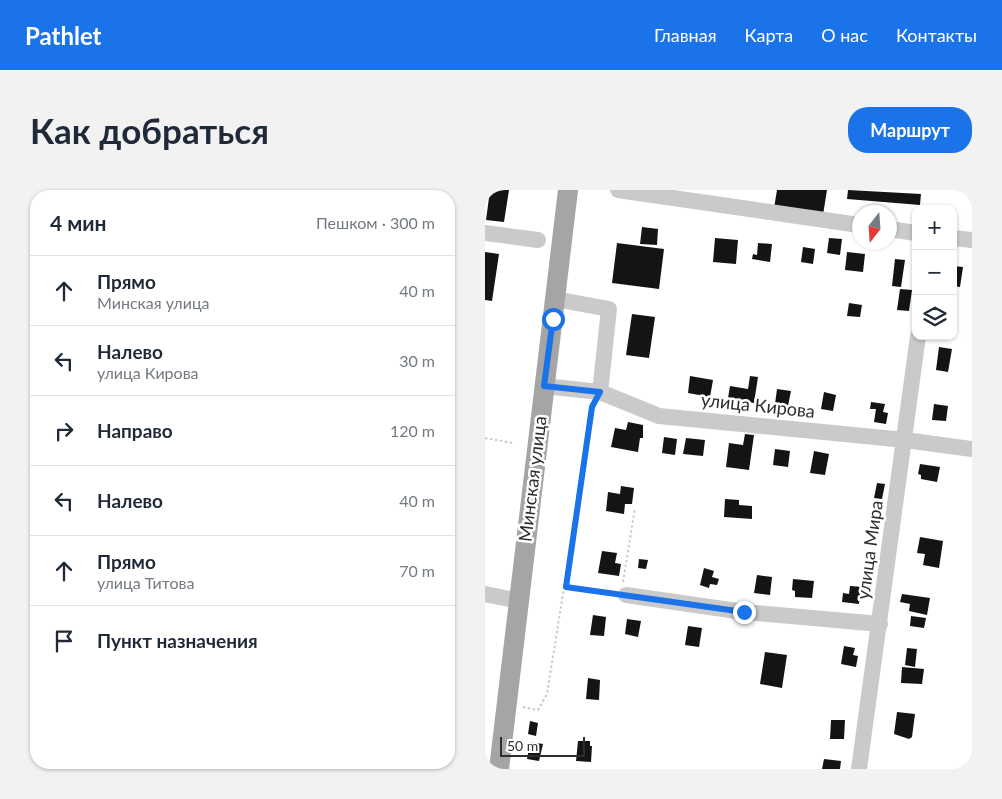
<!DOCTYPE html>
<html lang="ru">
<head>
<meta charset="utf-8">
<style>
  :root { --surface:#fff; --page:#f2f2f3; --text:#1f2937; --muted:#747a83; --line:#e0e1e3; --accent:#1a73e8 }
  body { margin:0; font-family:Lato,sans-serif; background:var(--page); color:var(--text) }
  .controls { position:absolute; right:15px; top:15px; display:grid; overflow:hidden; border-radius:10px; box-shadow:0 1px 4px #0004 }
  .controls button { width:45px; height:45px; display:grid; place-items:center; padding:0; border:0; border-bottom:1px solid var(--line); background:var(--surface); color:var(--text); font:25px sans-serif }
  .compass { position:absolute; left:367px; top:15px; width:45px; height:45px; border-radius:50%; background:var(--surface); box-shadow:0 1px 4px #0004; rotate:197deg }
  .scale { position:absolute; left:15px; bottom:12px; width:85px; box-sizing:border-box; padding-left:5px; border:2px solid #2d2d2d; border-top:0; font-size:14px; line-height:18px; white-space:nowrap; color:#2d2d2d; -webkit-text-stroke:4px #fff; paint-order:stroke }
  .stop { position:absolute; width:15px; height:15px; margin:-11px; border:4px solid #1a73e8; border-radius:50%; background:#fff }
  .stop.end { background:#1a73e8; border-color:#fff; box-shadow:0 1px 5px #0008 }
  .list { margin:0; padding:0; list-style:none }
  h2 { display:flex; justify-content:space-between; align-items:center; height:65px; margin:0; padding:0 20px; font-size:21px }
  h2 small { font-size:16px; font-weight:400; color:var(--muted) }
  .list li { display:grid; grid-template-columns:32px 1fr auto; gap:15px; align-items:center; box-sizing:border-box; height:70px; padding:0 20px; border-top:1px solid var(--line) }
  .list b { display:block; font-size:19px; white-space:nowrap }
  .list p { margin:0; font-size:16px; white-space:nowrap; color:var(--muted) }
  .list em { font-size:16px; font-style:normal; color:var(--muted) }
  .icon { flex:none; width:28px; height:28px; fill:none; stroke:currentColor; stroke-width:2; stroke-linecap:round; stroke-linejoin:round }
  .map { position:relative; flex:none; width:487px; height:579px; overflow:hidden; border-radius:20px }
  header { display:flex; align-items:center; gap:30px; box-sizing:border-box; height:70px; padding:0 25px; background:var(--accent); color:#fff }
  header strong { font-size:24px }
  nav { display:flex; gap:28px; margin-inline-start:auto; font-size:18px }
  .intro { display:flex; align-items:center; justify-content:space-between; box-sizing:border-box; height:120px; padding:0 30px }
  h1 { margin:0; font-size:35px }
  .button { padding:12px 22px; border-radius:20px; background:var(--accent); color:#fff; font-size:18px; font-weight:700 }
  main { display:flex; gap:30px; padding:0 30px }
  aside { flex:1; background:var(--surface); border-radius:20px; box-shadow:0 1px 4px #0004 }
  .map>svg:first-child { display:block }
  .building { fill:#141414 }
  .lines { fill:none; stroke-linecap:round; stroke-linejoin:round }
  .path { stroke:#cacaca; stroke-width:2; stroke-dasharray:2.5 2.5; stroke-linecap:butt }
  .minor { stroke:#cacaca; stroke-width:16 }
  .major { stroke:#a5a5a5; stroke-width:20 }
  .route { stroke:#1a73e8; stroke-width:6 }
  .labels { text-anchor:middle; stroke-width:5; stroke-linejoin:round; paint-order:stroke }
  .street-label { font-size:18px; fill:#2d2d2d; stroke:#fff }
</style>
</head>
<body>
<header>
<strong>Pathlet</strong>
<nav><a>Главная</a><a>Карта</a><a>О нас</a><a>Контакты</a></nav>
</header>
<div class="intro"><h1>Как добраться</h1><a class="button">Маршрут</a></div>
<main>
<aside>
<h2>4 мин<small>Пешком · 300 m</small></h2>
<ul class="list">
<li><svg class="icon" aria-label="ahead" viewBox="0 0 24 24"><path d="M12 20V5M6 11l6-6 6 6"/></svg><div><b>Прямо</b><p>Минская улица</p></div><em>40 m</em></li>
<li><svg class="icon" aria-label="left" viewBox="0 0 24 24"><path d="M17 20v-9H6M10 6l-5 5 5 5"/></svg><div><b>Налево</b><p>улица Кирова</p></div><em>30 m</em></li>
<li><svg class="icon" aria-label="right" viewBox="0 0 24 24"><path d="M7 20v-9h11M14 6l5 5-5 5"/></svg><div><b>Направо</b></div><em>120 m</em></li>
<li><svg class="icon" aria-label="left" viewBox="0 0 24 24"><path d="M17 20v-9H6M10 6l-5 5 5 5"/></svg><div><b>Налево</b></div><em>40 m</em></li>
<li><svg class="icon" aria-label="ahead" viewBox="0 0 24 24"><path d="M12 20V5M6 11l6-6 6 6"/></svg><div><b>Прямо</b><p>улица Титова</p></div><em>70 m</em></li>
<li><svg class="icon" aria-label="arrive" viewBox="0 0 24 24"><path d="M6 21V4h12l-3 4 3 4H6"/></svg><div><b>Пункт назначения</b></div></li>
</ul>
</aside>
<div class="map">
<svg width="487" height="579" viewBox="0 0 487 579">
  <rect width="100%" height="100%" fill="#fff"/>
  <path class="building" d="M5 0H24L19 32 1 30Z
    M292 0H342L338 25 289 18Z
    M363 0 436 4 435 15 362 9Z
    M157 37 173 39 172 55 155 54Z
    M230 48 253 50 251 74 228 72Z
    M344 48 357 49 355 65 342 63Z
    M132 53 179 59 174 99 127 93Z
    M273 53 287 54 285 72 267 69 268 64 272 65Z
    M318 57 330 59 328 74 316 72Z
    M0 62 14 64 7 111 0 110Z
    M362 62 380 64 378 82 360 80Z
    M410 69 420 70 416 97 407 96Z
    M468 76 478 77 475 97 468 96Z
    M415 99 427 100 424 121 412 120Z
    M364 113 377 115 375 127 362 126Z
    M147 124 170 127 164 168 141 165Z
    M454 157 467 159 463 182 451 180Z
    M205 186 228 190 225 207 203 203Z
    M265 186 273 187 269 213 243 208 245 196 263 199Z
    M292 199 306 201 303 216 290 214Z
    M339 202 351 205 348 221 336 219Z
    M386 212 400 214 398 222 403 223 401 234 389 232 391 219H385Z
    M449 214 463 216 461 231 447 230Z
    M143 232 158 235V248H155L153 262 126 257 130 238 141 240Z
    M260 244 269 245 264 280 241 277 244 253 258 255Z
    M179 247 192 249 190 265 177 263Z
    M201 248 220 250 218 266 198 264Z
    M290 259 305 261 303 277 288 275Z
    M329 261 344 264 340 285 325 283Z
    M435 274 455 277 452 292 436 289V285L433 284Z
    M392 293 400 294 397 309 389 308Z
    M136 296 149 298 147 314H140L139 324 121 321 123 302 135 304Z
    M240 309 254 310V315L267 316V329L239 327Z
    M435 347 458 351 454 378 438 375 440 364 432 363Z
    M117 361 132 363 130 373 136 374 134 386 113 383Z
    M154 369 163 370 161 379 153 378Z
    M219 378 229 381 227 387 234 389 232 395 225 394 224 398 215 395Z
    M272 385 287 387 285 405 269 403Z
    M308 389 329 391 327 408 310 407V401L307 400Z
    M365 396 379 397 378 404H375L374 414 357 412 358 403 364 404Z
    M417 404 445 408 442 425 424 421 425 414 415 412Z
    M108 425 121 427 119 446 105 445Z
    M426 426 441 428 439 438 425 436Z
    M142 429 156 431 153 447 140 444Z
    M203 436 217 438 214 457 200 455Z
    M359 456 370 458 368 465 373 466 371 477 356 474Z
    M422 458 432 459 430 477 420 475Z
    M280 462 302 465 297 498 275 494Z
    M417 477 439 479 437 494 416 493Z
    M103 488 115 490 114 510 101 509Z
    M412 522 430 524 427 547 424 549 409 544Z
    M346 530H360L359 549H345Z
    M45 531 53 533 51 546 43 544Z
    M93 551H105V556H107L106 572 91 571Z
    M45 552 58 554 54 571 42 569Z
    M339 569 356 571 355 579H337Z"/>
  <g class="lines">
    <path class="path" d="M0 248 28 253
      M138 392 150 318
      M81 397 128 403
      M38 517 53 520 62 504 108 216"/>
    <path class="minor" d="M133 0 374 35
      M404 39 431 43
      M0 43 53 50
      M468 48 487 50
      M70 109 124 119 115 202
      M59 196 115 202 174 226 420 250 487 259
      M0 404 34 411
      M141 405 259 422 395 434
      M374 579 433 146"/>
    <path class="major" d="M14 579 83 0"/>
  </g>
  <g class="lines">
    <path class="route" d="M68 129 59 196 115 202 107 217 81 397 259 422"/>
  </g>
  <g class="labels">
    <g class="street-label">
      <text transform="translate(273 216) rotate(6)" y="6">улица Кирова</text>
      <text transform="translate(48 289) rotate(-83)" y="6">Минская улица</text>
      <text transform="translate(385 360) rotate(-82)" y="6">улица Мира</text>
    </g>
  </g>
</svg>
<div class="controls">
<button>+</button>
<button>−</button>
<button><svg class="icon" aria-label="layers" viewBox="0 0 24 24"><path d="M12 4l9 5-9 5-9-5zM3 14l9 5 9-5"/></svg></button>
</div>
<svg class="compass" viewBox="-18 -18 36 36"><path d="M0-13l5 13h-10z" fill="#e53935"/><path d="M0 13l5-13h-10z" fill="#747a83"/></svg>
<div class="scale">50 m</div>
<div class="stop" style="left:68px;top:129px"></div>
<div class="stop end" style="left:259px;top:422px"></div>
</div>
</main>
</body>
</html>
